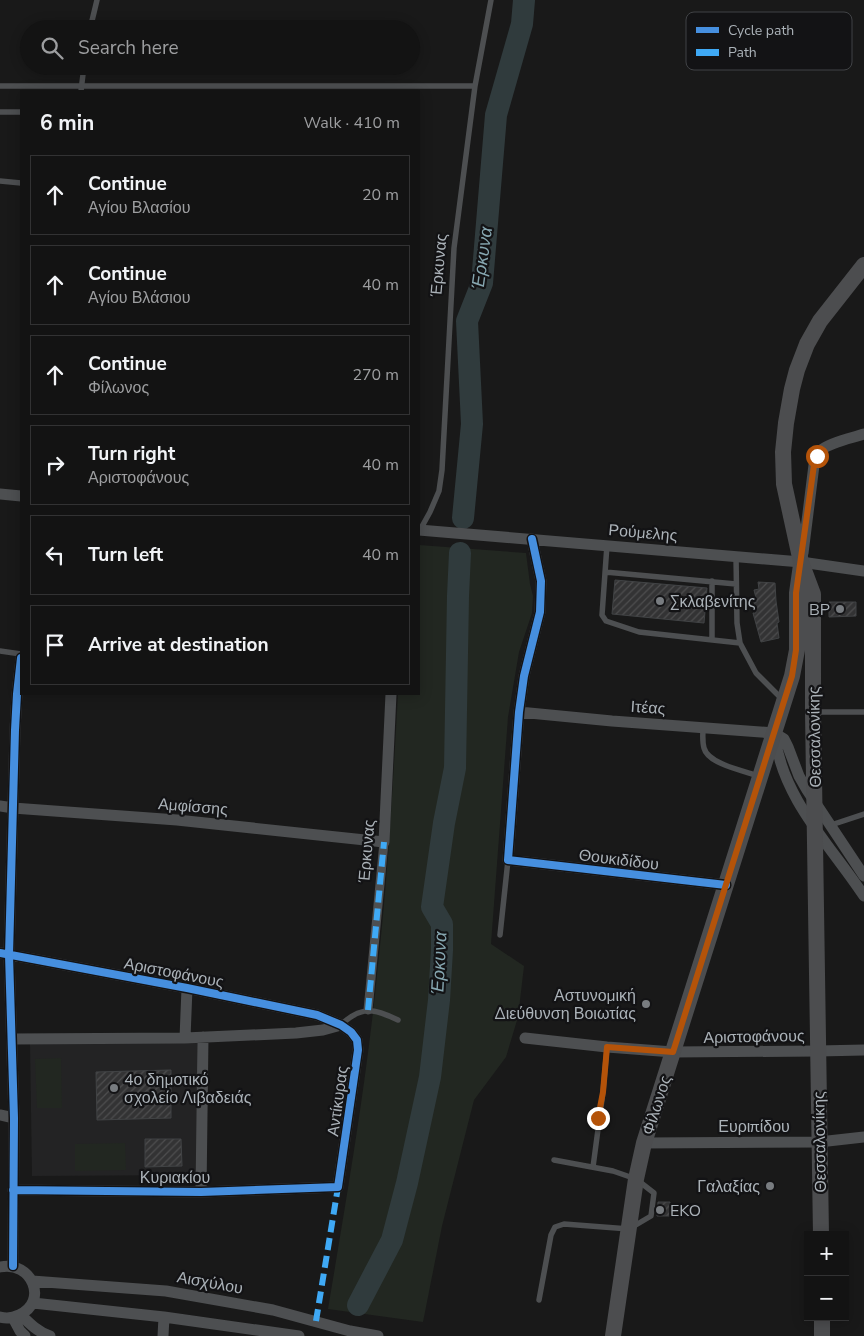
<!DOCTYPE html>
<html lang="en">
<head>
<meta charset="utf-8">
<style>
  :root { --surface:#131313; --page:#1c1c1c; --text:#f1f3f6; --muted:#9d9ea0; --line:#323233 }
  body { margin:0; font-family:"Nunito Sans",sans-serif; background:var(--page); color:var(--text) }
  .controls { position:absolute; right:15px; bottom:15px; display:grid; overflow:hidden; border-radius:0px; box-shadow:0 2px 12px #0003 }
  .controls button { width:45px; height:45px; display:grid; place-items:center; padding:0; border:0; border-bottom:1px solid var(--line); background:var(--surface); color:var(--text); font:25px sans-serif }
  .stop { position:absolute; width:15px; height:15px; margin:-11px; border:4px solid #b45309; border-radius:50%; background:#fff }
  .stop.end { background:#b45309; border-color:#fff; box-shadow:0 1px 5px #0008 }
  .list { margin:0; padding:0; list-style:none }
  h2 { display:flex; justify-content:space-between; align-items:center; height:65px; margin:0; padding:0 20px; font-size:21px }
  h2 small { font-size:16px; font-weight:400; color:var(--muted) }
  .list li { display:grid; grid-template-columns:32px 1fr auto; gap:15px; align-items:center; box-sizing:border-box; height:80px; margin:0 10px 10px; padding:0 10px; border:1px solid var(--line); border-radius:0px }
  .list b { display:block; font-size:19px; white-space:nowrap }
  .list p { margin:0; font-size:16px; white-space:nowrap; color:var(--muted) }
  .list em { font-size:16px; font-style:normal; color:var(--muted) }
  .icon { flex:none; width:28px; height:28px; fill:none; stroke:currentColor; stroke-width:2; stroke-linecap:round; stroke-linejoin:round }
  .map { position:relative; flex:none; width:864px; height:1336px; overflow:hidden }
  .search { position:absolute; background:var(--surface); box-shadow:0 2px 12px #0003; left:20px; top:20px; width:400px; height:55px; display:flex; align-items:center; gap:12px; box-sizing:border-box; padding:0 18px; border-radius:28px; color:var(--muted); font-size:19px }
  .panel { position:absolute; background:var(--surface); box-shadow:0 2px 12px #0003; left:20px; top:90px; width:400px; height:605px; border-radius:0px }
  .map>svg:first-child { display:block }
  .built { fill:#232324 }
  .green { fill:#222721 }
  .lines { fill:none; stroke-linecap:round; stroke-linejoin:round }
  .river { stroke:#303b3d; stroke-width:22 }
  .building { fill:url(#building-hatch); stroke:#414345 }
  .service { stroke:#4d4f51; stroke-width:5.5 }
  .pedestrian { stroke:#4d4f51; stroke-width:9 }
  .minor { stroke:#4d4f51; stroke-width:11 }
  .secondary { stroke:#4c4d4f; stroke-width:16 }
  .quiet { stroke:#3fa9f5; stroke-width:6; stroke-dasharray:12 6; stroke-linecap:butt }
  .cycleway-casing { stroke:#131315; stroke-width:11 }
  .cycleway { stroke:#468fdf; stroke-width:8 }
  .route { stroke:#b45309; stroke-width:6 }
  .poi-dot { fill:#787c80; stroke:#131315; stroke-width:2 }
  .labels { text-anchor:middle; stroke-width:4.5; stroke-linejoin:round; paint-order:stroke }
  .street-label { font-size:16px; fill:#abb2b8; stroke:#131315 }
  .poi-label { font-size:16px; fill:#abb2b8; stroke:#131315; text-anchor:start }
  .water-label { font-size:18px; font-style:italic; fill:#86a6b0; stroke:#131315 }
  .key { fill:#131315; stroke:#414346; stroke-width:1 }
  .key-label { font-size:14px; fill:#abb2b8 }
</style>
</head>
<body>
<div class="map">
<svg width="864" height="1336" viewBox="0 0 864 1336">
  <defs>
    <pattern id="building-hatch" width="6" height="6" patternUnits="userSpaceOnUse" patternTransform="scale(1.25)"><rect width="6" height="6" fill="#333334"/><path d="M-1 1l2-2M0 6l6-6M5 7l2-2" fill="none" stroke="#4e4e4f"/></pattern>
  </defs>
  <rect width="100%" height="100%" fill="#191919"/>
  <path class="built" d="M197 1043 199 1175 32 1176 30 1044Z"/>
  <path class="green" d="M419 545 526 553 530 584 533 596 532 613 519 652 508 717 491 944 524 966 518 1017 506 1057 474 1100 442 1226 423 1322 328 1309C347 1195 367 1080 378 965 388 875 393 784 398 694H419Z
    M61 1058 62 1108H37L35 1059Z
    M125 1143 126 1170 75 1171V1144Z"/>
  <g class="lines">
    <path class="river" d="M463 518 472 424 467 321 482 283 496 115 522 24 524 0
      M358 1305 392 1240 407 1183 430 1077 439 1000 442 950V924L432 907 444 823 455 768 458 596 460 553"/>
  </g>
  <path class="building" d="M615 580 707 588 704 623 612 614Z
    M758 582 775 583 776 601 779 622 777 623 779 638 761 642 753 613H756L754 602H757L754 590 759 589Z
    M829 602H856V616L829 617Z
    M171 1070V1118L97 1120 96 1072Z
    M145 1139H181L182 1166 145 1167Z
    M658 1202H670V1216H657Z"/>
  <g class="lines">
    <path class="service" d="M90 29 97 0
      M0 86H475
      M81 91 84 66
      M0 112H21
      M0 181 21 183
      M420 530 430 512 439 491 442 470 454 248 475 86 491 0
      M607 545 602 615 606 621 639 632 740 643
      M736 556 737 623 740 643 756 673 782 699
      M605 572 736 584
      M712 639V581
      M0 651 21 654
      M815 712H864
      M703 728C703 734 702 741 704 748 708 764 744 771 759 776
      M831 825 864 814
      M500 935 508 860
      M341 1025C361 1005 375 1009 398 1020
      M593 1167 603 1092 607 1047
      M539 1300 551 1235 555 1227 564 1224 629 1229 651 1216 654 1193 636 1179 613 1171 554 1160"/>
    <path class="pedestrian" d="M368 1010 384 842"/>
    <path class="minor" d="M0 494 21 496
      M419 530 801 562 864 571
      M532 539 541 581 540 612 524 676 519 712 508 860 726 885
      M803 553 814 465C816 460 817 454 821 450 831 442 852 438 864 434
      M519 712 612 721 774 733 784 739 788 747 799 776 807 790 864 876
      M775 736C782 798 831 846 864 896
      M0 806 13 808 177 820 384 842 391 694
      M0 953 187 988 317 1015 341 1025 351 1032 357 1040 358 1050 338 1187 201 1192 13 1190
      M185 1038 187 988
      M525 1038 607 1047 673 1052 818 1051 864 1050
      M12 1039 185 1038 296 1033 323 1030 341 1025
      M0 1115 14 1118
      M644 1143 819 1142 864 1137
      M201 1192 203 1037
      M13 1266 14 1118 9 955 15 730 17 694 21 658
      M0 1267C32 1260 49 1302 19 1315 13 1318 7 1319 0 1317
      M32 1281 166 1291 273 1310 350 1331 378 1336
      M33 1303 164 1317 299 1336
      M21 1315C30 1324 38 1332 50 1336
      M13 1318 20 1331 25 1336
      M163 1336 164 1317"/>
    <path class="secondary" d="M821 1235 813 712V594L801 562 784 484 783 452 786 423 792 389 797 370 807 344 820 321 864 265
      M822 1317V1336
      M613 1336 636 1179 644 1143 792 676 797 650V593L801 565"/>
    <path class="quiet" d="M368 1010 384 842
      M316 1321 338 1187"/>
    <defs>
      <path id="cycleway" d="M532 539 541 581 540 612 524 676 519 712 508 860 726 885
        M0 953 187 988 317 1015 341 1025 351 1032 357 1040 358 1050 338 1187 201 1192 13 1190
        M13 1266 14 1118 9 955 15 730 17 694 21 658"/>
    </defs>
    <use href="#cycleway" class="cycleway-casing"/>
    <use href="#cycleway" class="cycleway"/>
  </g>
  <g class="lines">
    <path class="route" d="M598 1118 603 1092 607 1047 673 1052 792 676 796 650V593L814 465 817 456"/>
  </g>
  <g class="poi-dot">
    <circle cx="660" cy="601" r="5"/>
    <circle cx="840" cy="609" r="5"/>
    <circle cx="646" cy="1004" r="5"/>
    <circle cx="114" cy="1088" r="5"/>
    <circle cx="770" cy="1186" r="5"/>
    <circle cx="660" cy="1210" r="5"/>
  </g>
  <g class="labels">
    <g class="street-label">
      <text transform="translate(438 265) rotate(-85)" y="6">Έρκυνας</text>
      <text transform="translate(643 532) rotate(5)" y="6">Ρούμελης</text>
      <text transform="translate(648 707) rotate(4)" y="6">Ιτέας</text>
      <text transform="translate(814 737) rotate(-91)" y="6">Θεσσαλονίκης</text>
      <text transform="translate(193 806) rotate(5)" y="6">Αμφίσσης</text>
      <text transform="translate(366 851) rotate(-85)" y="6">Έρκυνας</text>
      <text transform="translate(619 859) rotate(7)" y="6">Θουκιδίδου</text>
      <text transform="translate(174 972) rotate(11)" y="6">Αριστοφάνους</text>
      <text transform="translate(754 1036) rotate(-1)" y="6">Αριστοφάνους</text>
      <text transform="translate(337 1101) rotate(-82)" y="6">Αντίκυρας</text>
      <text transform="translate(656 1105) rotate(-72)" y="6">Φίλωνος</text>
      <text x="754" y="1132">Ευριπίδου</text>
      <text transform="translate(819 1142) rotate(-91)" y="6">Θεσσαλονίκης</text>
      <text x="175" y="1183">Κυριακίου</text>
      <text transform="translate(210 1282) rotate(10)" y="6">Αισχύλου</text>
    </g>
    <g class="poi-label">
      <text x="670" y="607">Σκλαβενίτης</text>
      <text x="830" y="615" text-anchor="end">BP</text>
      <text x="636" y="1001" text-anchor="end">Αστυνομική<tspan x="636" dy="18">Διεύθυνση Βοιωτίας</tspan></text>
      <text x="124" y="1085">4ο δημοτικό<tspan x="124" dy="18">σχολείο Λιβαδειάς</tspan></text>
      <text x="760" y="1192" text-anchor="end">Γαλαξίας</text>
      <text x="670" y="1216">EKO</text>
    </g>
    <g class="water-label">
      <text transform="translate(482 258) rotate(-82)" y="6">Έρκυνα</text>
      <text transform="translate(439 963) rotate(-87)" y="6">Έρκυνα</text>
    </g>
  </g>
  <rect x="686" y="12" width="166" height="58" rx="8" class="key"/>
  <rect x="696" y="27" width="23" height="6" fill="#468fdf"/>
  <rect x="696" y="49" width="23" height="7" fill="#3fa9f5"/>
  <g class="key-label">
    <text x="728" y="35">Cycle path</text>
    <text x="728" y="57">Path</text>
  </g>
</svg>
<div class="controls">
<button>+</button>
<button>−</button>
</div>
<div class="stop" style="left:817px;top:456px"></div>
<div class="stop end" style="left:598px;top:1118px"></div>
<div class="search"><svg class="icon" aria-label="search" viewBox="0 0 24 24"><circle cx="10" cy="10" r="6"/><path d="M15 15l6 6"/></svg>Search here</div>
<section class="panel">
<h2>6 min<small>Walk · 410 m</small></h2>
<ul class="list">
<li><svg class="icon" aria-label="ahead" viewBox="0 0 24 24"><path d="M12 20V5M6 11l6-6 6 6"/></svg><div><b>Continue</b><p>Αγίου Βλασίου</p></div><em>20 m</em></li>
<li><svg class="icon" aria-label="ahead" viewBox="0 0 24 24"><path d="M12 20V5M6 11l6-6 6 6"/></svg><div><b>Continue</b><p>Αγίου Βλάσιου</p></div><em>40 m</em></li>
<li><svg class="icon" aria-label="ahead" viewBox="0 0 24 24"><path d="M12 20V5M6 11l6-6 6 6"/></svg><div><b>Continue</b><p>Φίλωνος</p></div><em>270 m</em></li>
<li><svg class="icon" aria-label="right" viewBox="0 0 24 24"><path d="M7 20v-9h11M14 6l5 5-5 5"/></svg><div><b>Turn right</b><p>Αριστοφάνους</p></div><em>40 m</em></li>
<li><svg class="icon" aria-label="left" viewBox="0 0 24 24"><path d="M17 20v-9H6M10 6l-5 5 5 5"/></svg><div><b>Turn left</b></div><em>40 m</em></li>
<li><svg class="icon" aria-label="arrive" viewBox="0 0 24 24"><path d="M6 21V4h12l-3 4 3 4H6"/></svg><div><b>Arrive at destination</b></div></li>
</ul>
</section>
</div>
</body>
</html>
